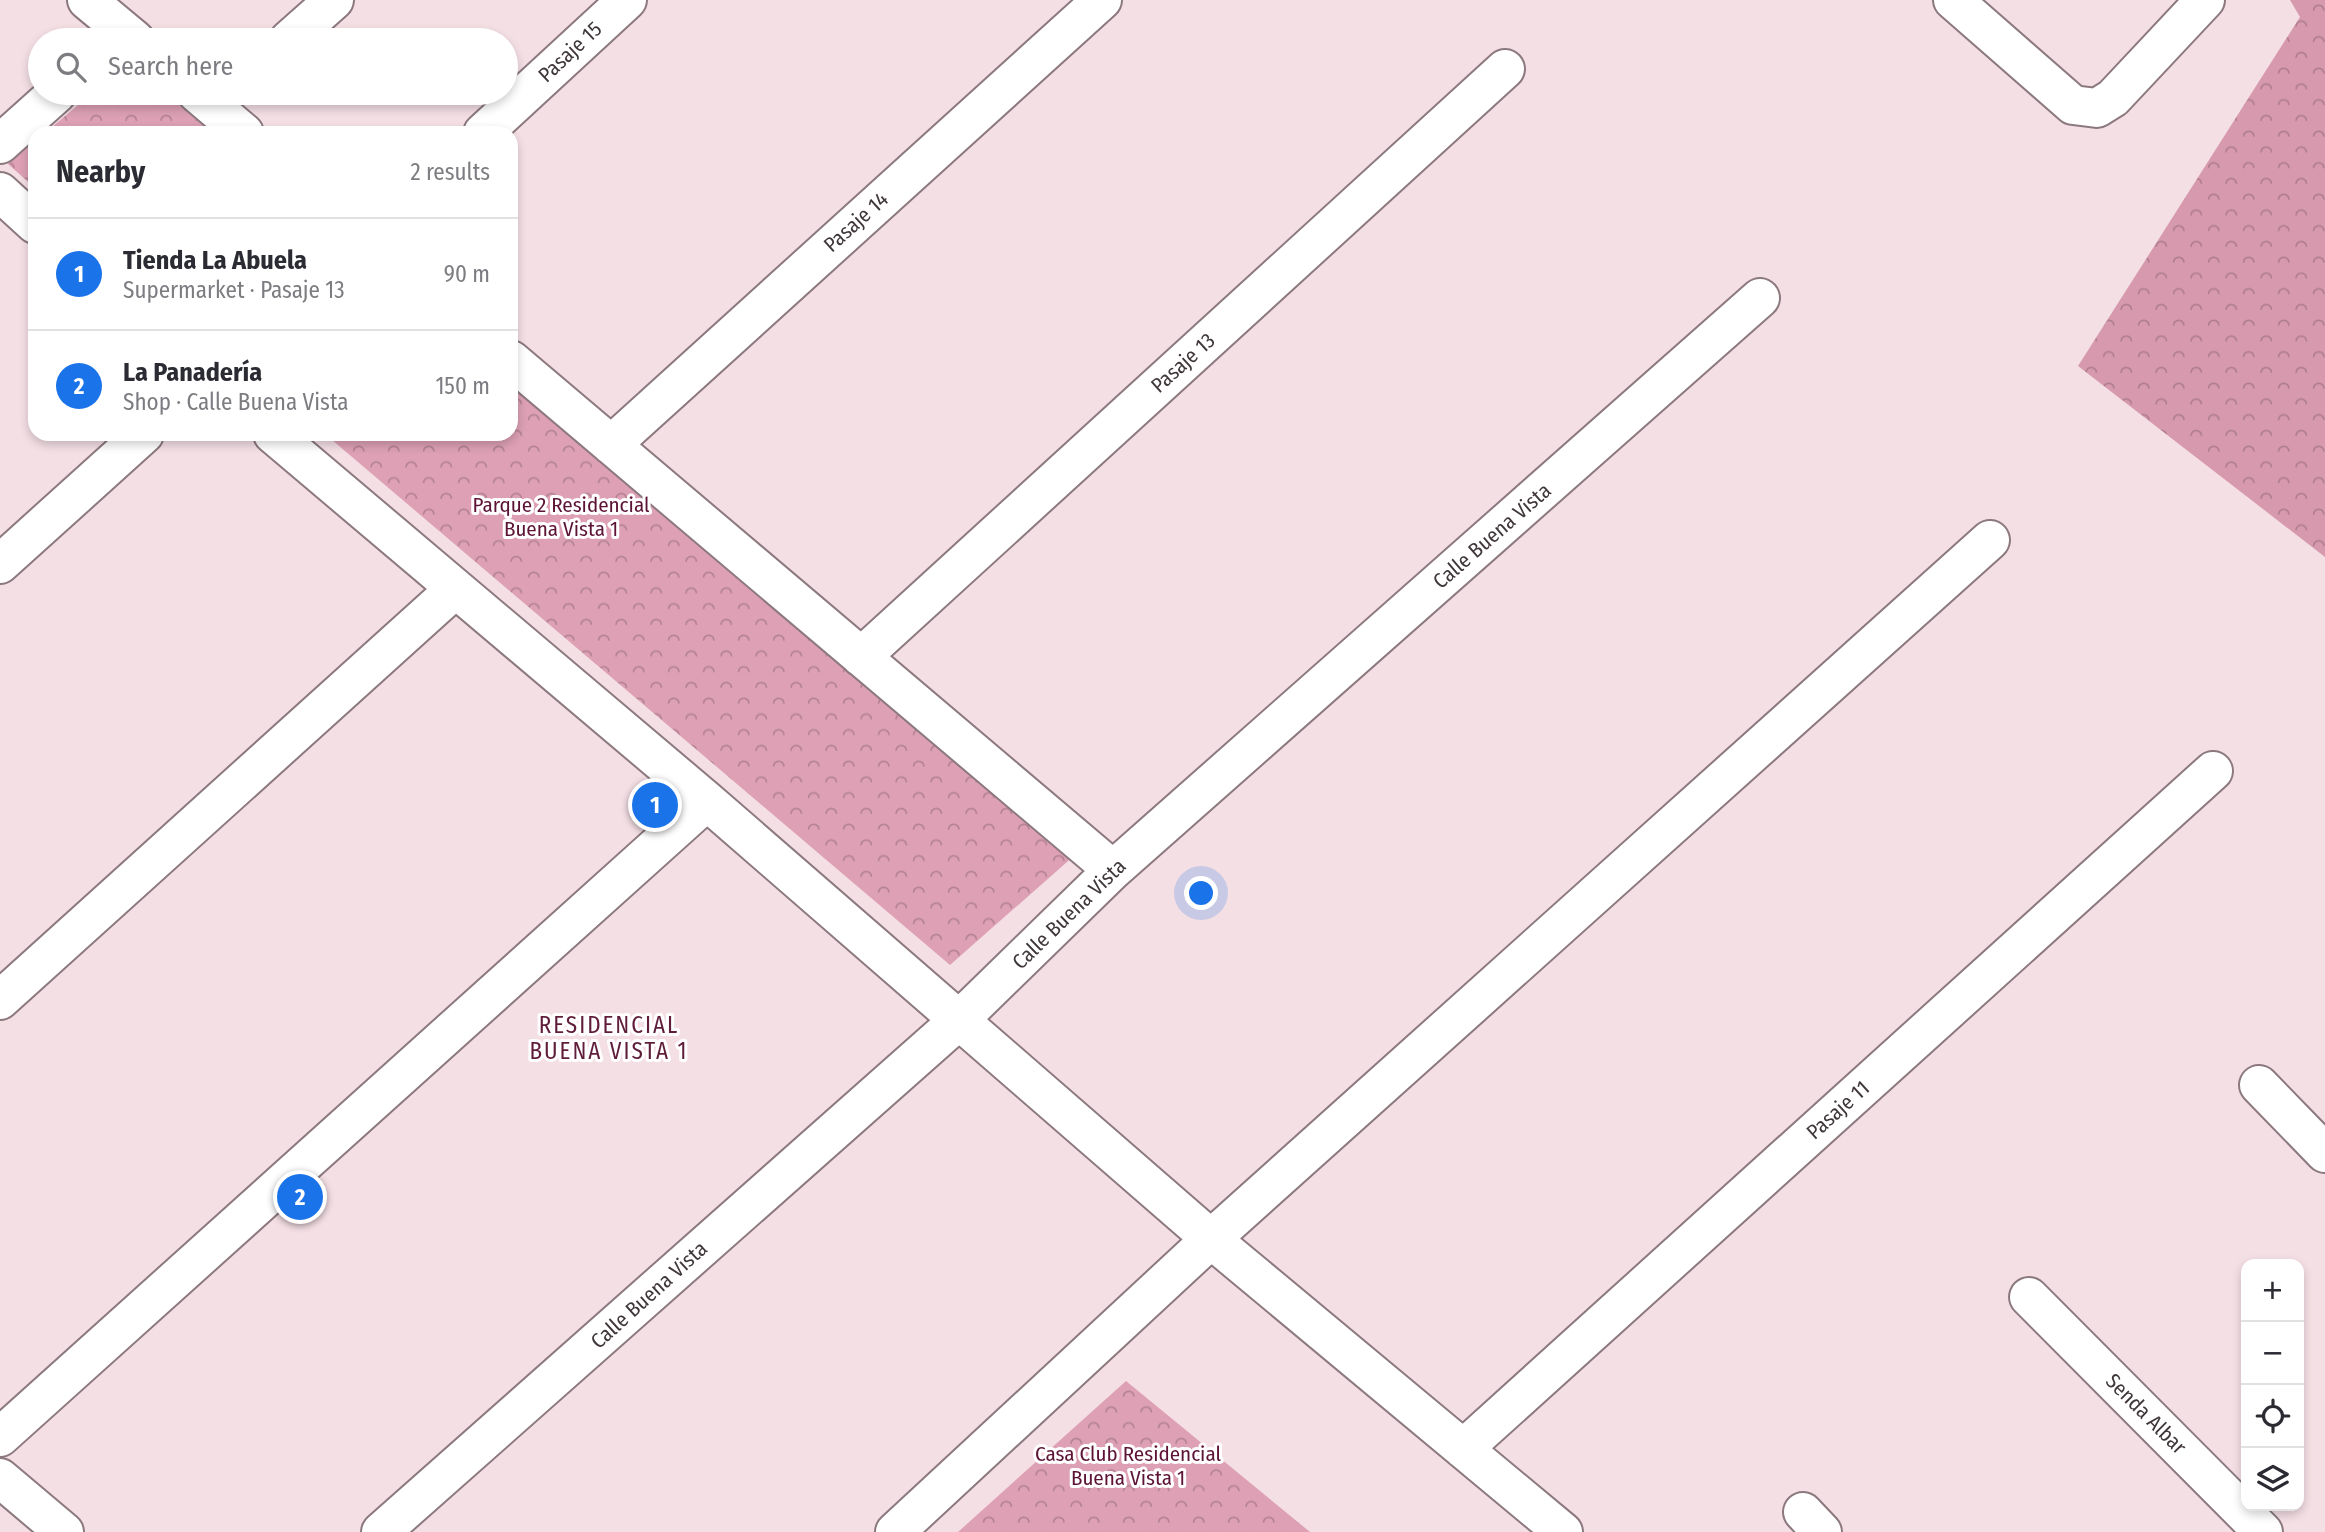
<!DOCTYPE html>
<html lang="en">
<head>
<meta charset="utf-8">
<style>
  :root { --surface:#fff; --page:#f7f7f7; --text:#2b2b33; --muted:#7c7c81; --line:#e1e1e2; --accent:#1a73e8 }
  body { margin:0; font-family:"Fira Sans Condensed",sans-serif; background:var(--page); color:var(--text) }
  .controls { position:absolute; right:21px; bottom:21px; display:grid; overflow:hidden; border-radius:14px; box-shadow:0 4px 10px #0003 }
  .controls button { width:63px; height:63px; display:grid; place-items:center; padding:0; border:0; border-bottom:2px solid var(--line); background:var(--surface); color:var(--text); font:35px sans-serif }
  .you { position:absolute; left:1202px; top:894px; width:24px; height:24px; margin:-18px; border:5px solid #fff; border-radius:50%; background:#1a73e8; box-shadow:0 0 0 10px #1a73e833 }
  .badge { display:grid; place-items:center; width:46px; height:46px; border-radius:50%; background:var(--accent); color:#fff; font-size:23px; font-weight:700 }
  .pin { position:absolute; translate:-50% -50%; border:4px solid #fff; box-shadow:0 2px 7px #0006 }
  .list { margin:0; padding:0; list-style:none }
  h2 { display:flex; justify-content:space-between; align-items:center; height:91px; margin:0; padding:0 28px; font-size:30px }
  h2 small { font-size:23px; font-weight:400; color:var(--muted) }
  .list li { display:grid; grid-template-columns:46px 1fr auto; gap:21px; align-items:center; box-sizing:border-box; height:112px; padding:0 28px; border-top:2px solid var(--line) }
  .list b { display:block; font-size:26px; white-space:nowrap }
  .list p { margin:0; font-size:23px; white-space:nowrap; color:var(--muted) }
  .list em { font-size:23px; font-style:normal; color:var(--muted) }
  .icon { flex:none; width:38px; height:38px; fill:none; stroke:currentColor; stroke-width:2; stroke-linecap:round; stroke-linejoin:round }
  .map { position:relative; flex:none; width:2325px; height:1532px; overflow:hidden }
  .search { position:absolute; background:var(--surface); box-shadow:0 4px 10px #0003; left:28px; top:28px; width:490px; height:77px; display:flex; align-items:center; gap:18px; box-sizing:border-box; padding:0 24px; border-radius:38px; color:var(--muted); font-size:26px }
  .panel { position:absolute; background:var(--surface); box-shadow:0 4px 10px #0003; left:28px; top:126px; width:490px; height:315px; border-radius:21px }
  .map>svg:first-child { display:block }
  .forest { fill:url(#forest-crowns) }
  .park { fill:url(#park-crowns) }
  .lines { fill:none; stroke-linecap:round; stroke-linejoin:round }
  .street-casing { stroke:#8c797f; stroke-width:42 }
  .street { stroke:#fff; stroke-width:38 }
  .labels { text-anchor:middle; stroke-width:6; stroke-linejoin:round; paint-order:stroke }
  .street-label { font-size:21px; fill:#3f373a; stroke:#fff }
  .park-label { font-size:21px; fill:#5c1335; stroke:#fff }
  .neighbourhood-label { font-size:23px; letter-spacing:2px; fill:#5f1d3a; stroke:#fff }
</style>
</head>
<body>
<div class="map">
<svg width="2325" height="1532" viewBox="0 0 2325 1532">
  <defs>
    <pattern id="forest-crowns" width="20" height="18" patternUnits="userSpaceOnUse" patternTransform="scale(1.75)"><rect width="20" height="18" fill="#d799ae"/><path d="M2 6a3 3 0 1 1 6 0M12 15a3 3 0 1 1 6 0" fill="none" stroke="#b07e8f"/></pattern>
    <pattern id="park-crowns" width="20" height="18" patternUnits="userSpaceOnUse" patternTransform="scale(1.75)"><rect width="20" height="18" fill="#dda0b5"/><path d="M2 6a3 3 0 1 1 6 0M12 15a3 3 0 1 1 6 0" fill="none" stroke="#b58394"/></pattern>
  </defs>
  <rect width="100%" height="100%" fill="#f4dfe5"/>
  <path class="forest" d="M2290 0H2325V557L2078 366 2300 17Z"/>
  <path class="park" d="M92 93H202L249 133H45Z
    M35 141V188L8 164Z
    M511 357 1084 847 950 965 325 434H511Z
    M1126 1381 1310 1532H958Z"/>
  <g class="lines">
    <defs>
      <path id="street" d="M87 0 135 40
        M1953 0 2073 105 2097 108 2113 98 2205 0
        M289 40 334 0
        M197 93 244 133
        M483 133 627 0
        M0 144 57 93
        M0 192 35 224
        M511 360 1113 870
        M273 434 707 801 1211 1239 1563 1532
        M611 445 1102 0
        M0 564 144 434
        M861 657 1505 69
        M0 1000 454 590
        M2259 1085 2325 1153
        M2029 1297 2263 1532
        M0 1437 707 801
        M1463 1449 2213 771
        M0 1478 64 1532
        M1803 1512 1822 1532
        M381 1532 958 1021 1113 870 1760 298
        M895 1532 1211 1239 1990 540"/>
    </defs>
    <use href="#street" class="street-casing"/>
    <use href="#street" class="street"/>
  </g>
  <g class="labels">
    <g class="street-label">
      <text transform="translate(570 52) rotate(-43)" y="7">Pasaje 15</text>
      <text transform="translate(856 222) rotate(-42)" y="7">Pasaje 14</text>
      <text transform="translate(1183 363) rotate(-42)" y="7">Pasaje 13</text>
      <text transform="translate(1492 536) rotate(-41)" y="7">Calle Buena Vista</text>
      <text transform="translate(1069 914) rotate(-44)" y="7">Calle Buena Vista</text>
      <text transform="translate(1838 1110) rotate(-42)" y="7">Pasaje 11</text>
      <text transform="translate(649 1295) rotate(-42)" y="7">Calle Buena Vista</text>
      <text transform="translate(2146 1414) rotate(45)" y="7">Senda Albar</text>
    </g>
    <g class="park-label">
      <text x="561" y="512">Parque 2 Residencial<tspan x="561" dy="24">Buena Vista 1</tspan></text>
      <text x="1128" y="1461">Casa Club Residencial<tspan x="1128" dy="24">Buena Vista 1</tspan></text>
    </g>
    <g class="neighbourhood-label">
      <text x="609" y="1033">RESIDENCIAL<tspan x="609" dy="26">BUENA VISTA 1</tspan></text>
    </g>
  </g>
</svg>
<div class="controls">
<button>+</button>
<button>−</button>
<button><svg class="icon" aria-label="locate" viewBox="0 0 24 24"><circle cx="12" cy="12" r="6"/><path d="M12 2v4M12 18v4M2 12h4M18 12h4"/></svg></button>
<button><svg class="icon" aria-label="layers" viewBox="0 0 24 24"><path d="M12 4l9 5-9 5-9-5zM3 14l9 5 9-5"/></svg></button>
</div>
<div class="you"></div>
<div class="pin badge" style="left:655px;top:805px">1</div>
<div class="pin badge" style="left:300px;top:1197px">2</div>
<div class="search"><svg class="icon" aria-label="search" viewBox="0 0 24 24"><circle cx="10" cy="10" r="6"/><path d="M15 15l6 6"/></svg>Search here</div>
<section class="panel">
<h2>Nearby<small>2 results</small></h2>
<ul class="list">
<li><span class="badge">1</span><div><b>Tienda La Abuela</b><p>Supermarket · Pasaje 13</p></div><em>90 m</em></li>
<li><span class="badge">2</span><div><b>La Panadería</b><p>Shop · Calle Buena Vista</p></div><em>150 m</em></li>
</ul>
</section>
</div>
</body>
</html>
